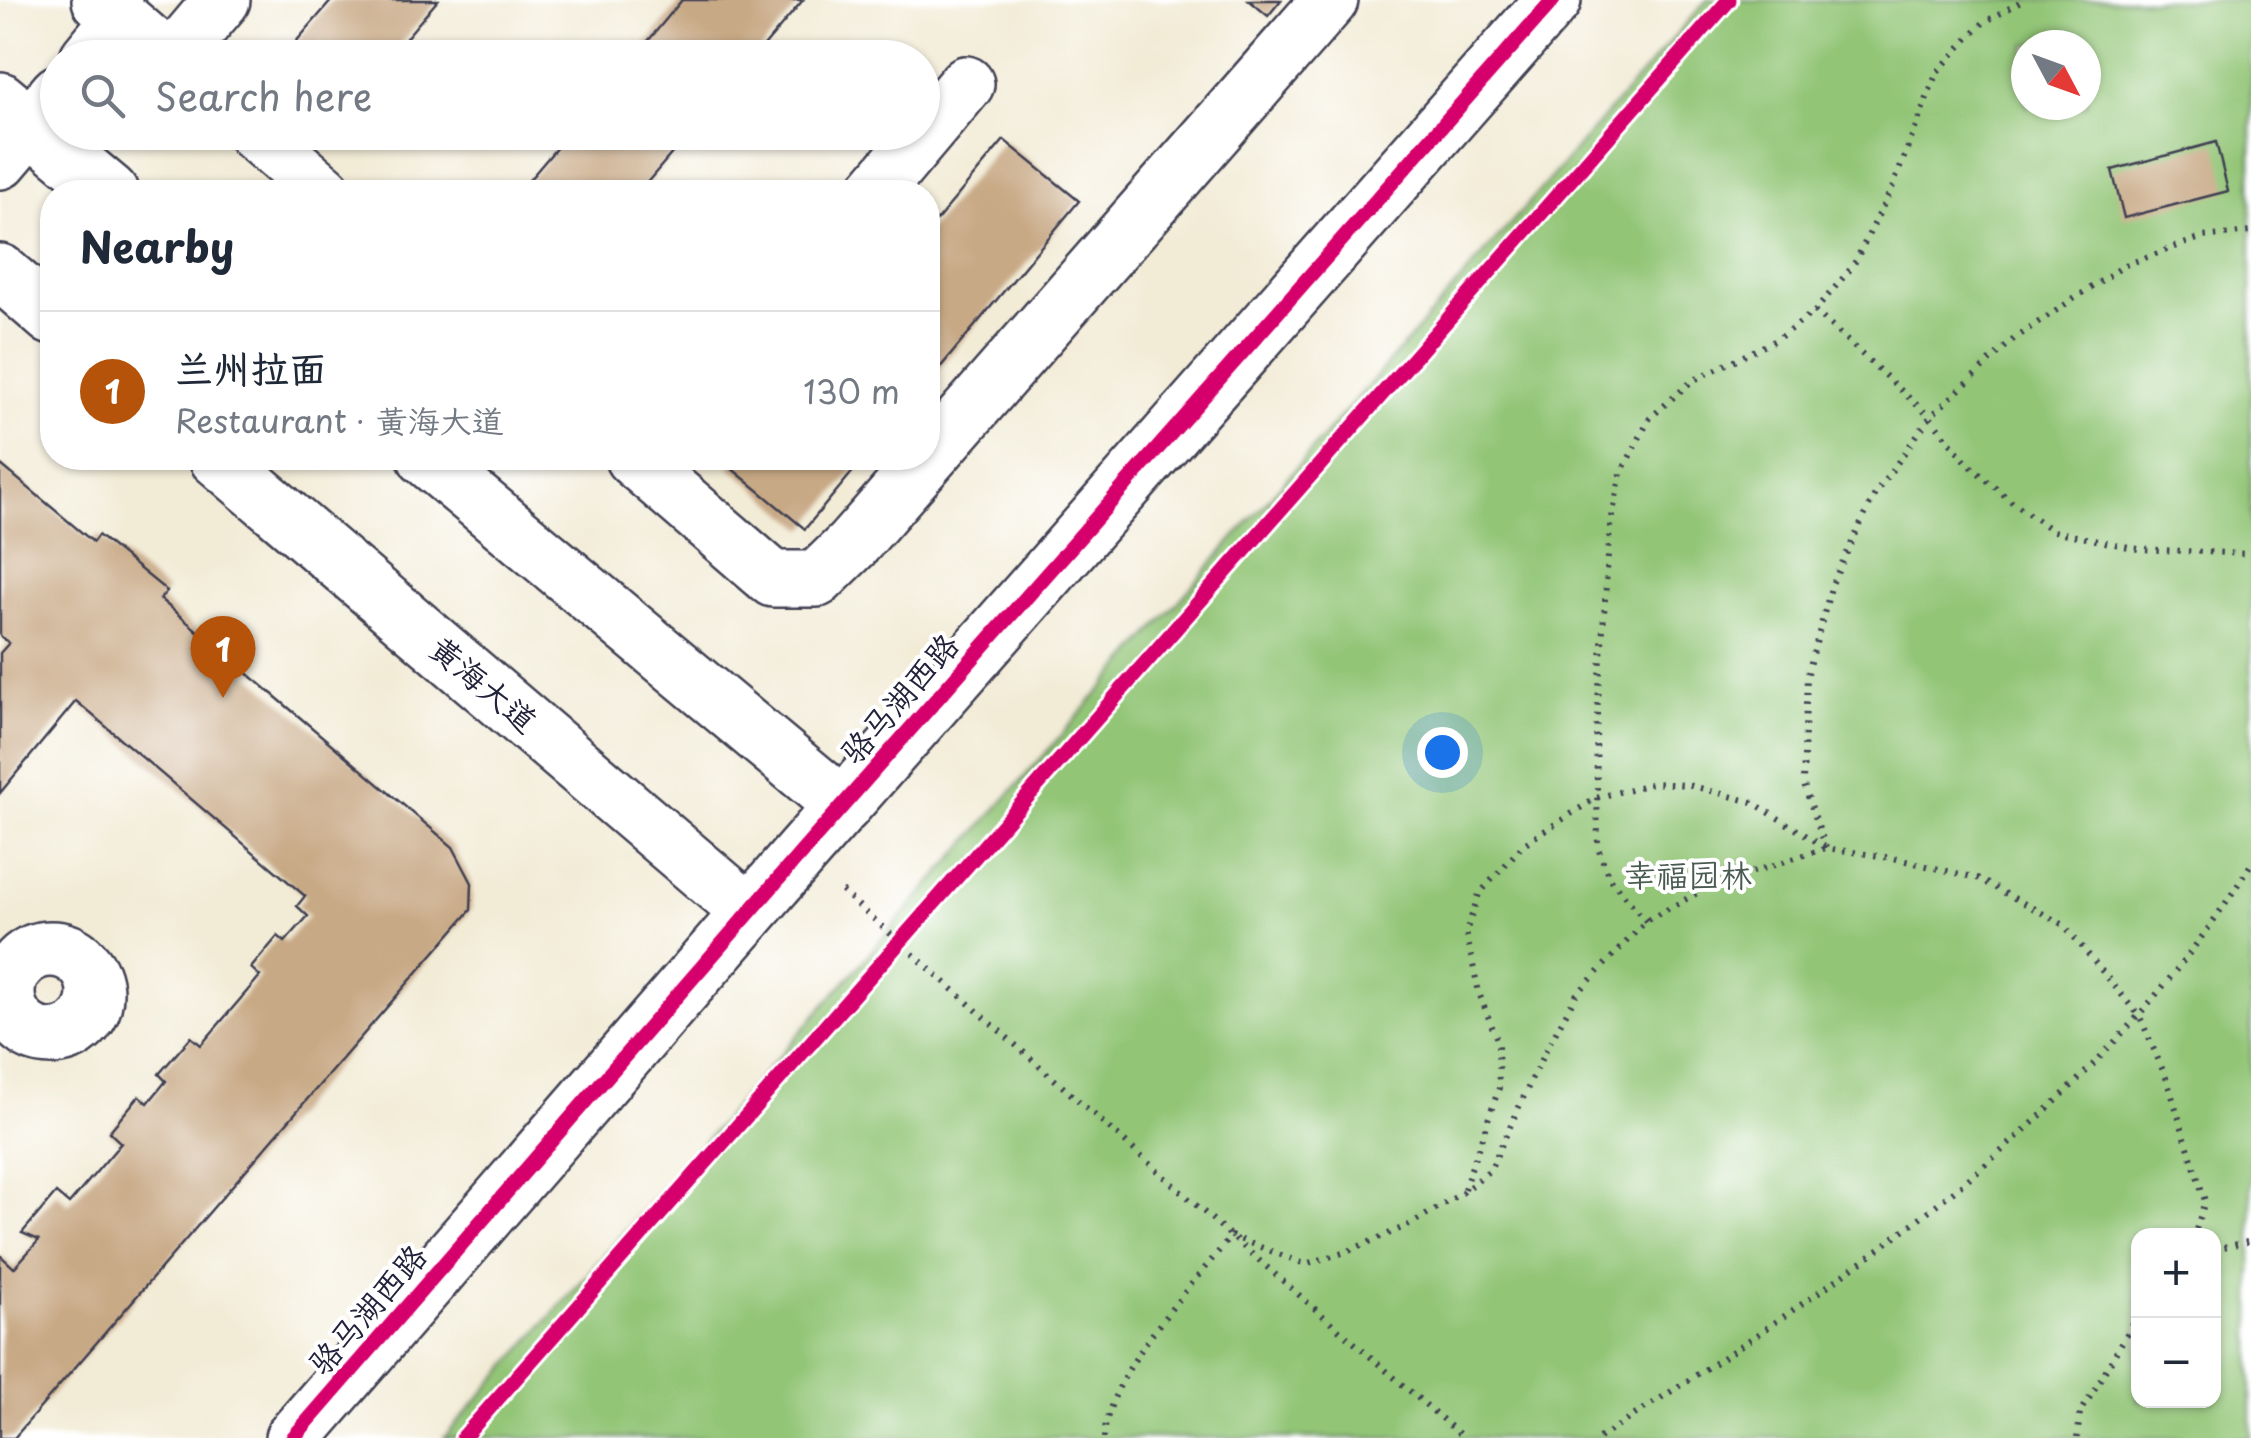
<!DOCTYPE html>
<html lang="en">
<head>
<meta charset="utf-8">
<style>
  :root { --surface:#fff; --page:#f6f6f7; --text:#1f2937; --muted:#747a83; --line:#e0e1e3; --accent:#b45309 }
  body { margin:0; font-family:"Playpen Sans","LXGW WenKai TC",sans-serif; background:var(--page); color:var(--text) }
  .controls { position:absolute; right:30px; bottom:30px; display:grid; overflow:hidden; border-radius:20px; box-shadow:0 2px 8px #0004 }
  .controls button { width:90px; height:90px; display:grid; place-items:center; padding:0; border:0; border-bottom:2px solid var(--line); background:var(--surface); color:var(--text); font:50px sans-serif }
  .compass { position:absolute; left:2011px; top:30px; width:90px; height:90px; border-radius:50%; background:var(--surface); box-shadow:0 2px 8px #0004; rotate:131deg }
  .you { position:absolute; left:1442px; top:752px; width:35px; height:35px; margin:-25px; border:8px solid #fff; border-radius:50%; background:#1a73e8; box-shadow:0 0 0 15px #1a73e833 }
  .badge { display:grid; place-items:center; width:65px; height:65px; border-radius:50%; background:var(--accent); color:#fff; font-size:32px; font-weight:700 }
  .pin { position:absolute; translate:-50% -82px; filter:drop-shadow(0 2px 5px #0008) }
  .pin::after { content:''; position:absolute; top:52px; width:35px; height:30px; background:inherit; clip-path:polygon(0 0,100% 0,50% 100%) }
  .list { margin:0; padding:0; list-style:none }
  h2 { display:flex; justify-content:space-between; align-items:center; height:130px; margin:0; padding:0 40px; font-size:42px }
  h2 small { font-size:32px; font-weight:400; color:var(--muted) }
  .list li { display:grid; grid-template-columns:65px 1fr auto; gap:30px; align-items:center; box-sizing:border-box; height:160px; padding:0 40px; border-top:2px solid var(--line) }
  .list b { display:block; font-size:38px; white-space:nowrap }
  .list p { margin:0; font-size:32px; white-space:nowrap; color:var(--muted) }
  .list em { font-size:32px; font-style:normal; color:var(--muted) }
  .icon { flex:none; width:55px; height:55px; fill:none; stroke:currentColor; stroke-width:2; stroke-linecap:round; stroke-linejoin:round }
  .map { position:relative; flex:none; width:2251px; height:1438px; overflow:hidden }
  .search { position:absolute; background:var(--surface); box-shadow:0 2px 8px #0004; left:40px; top:40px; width:900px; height:110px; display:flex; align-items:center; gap:25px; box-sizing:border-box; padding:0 35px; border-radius:55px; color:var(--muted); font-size:38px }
  .panel { position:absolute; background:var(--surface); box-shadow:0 2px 8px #0004; left:40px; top:180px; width:900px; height:290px; border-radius:40px }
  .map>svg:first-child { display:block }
  .green { fill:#92c576; stroke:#5a7458; stroke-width:2.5; fill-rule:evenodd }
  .building { fill:#c8a985 }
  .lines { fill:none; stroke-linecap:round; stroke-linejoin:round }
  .minor-casing { stroke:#414052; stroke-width:60 }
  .path { stroke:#414052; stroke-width:6; stroke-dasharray:2.5 8; stroke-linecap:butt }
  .minor { stroke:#fff; stroke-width:55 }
  .cycleway-casing { stroke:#fff; stroke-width:21 }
  .cycleway { stroke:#d6006c; stroke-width:15 }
  .labels { text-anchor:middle; stroke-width:8; stroke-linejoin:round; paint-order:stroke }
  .street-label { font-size:32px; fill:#22223b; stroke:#fff }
  .park-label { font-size:32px; fill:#495b50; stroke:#fff }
</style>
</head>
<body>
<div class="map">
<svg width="2251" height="1438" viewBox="0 0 2251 1438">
  <rect width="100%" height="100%" fill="#fff"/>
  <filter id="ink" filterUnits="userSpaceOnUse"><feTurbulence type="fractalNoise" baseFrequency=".01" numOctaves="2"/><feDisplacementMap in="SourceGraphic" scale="20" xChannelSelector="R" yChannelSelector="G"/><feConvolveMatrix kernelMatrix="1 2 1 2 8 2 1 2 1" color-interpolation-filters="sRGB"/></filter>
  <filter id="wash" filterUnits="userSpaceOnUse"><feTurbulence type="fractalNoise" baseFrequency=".0048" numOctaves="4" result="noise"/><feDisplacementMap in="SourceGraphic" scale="40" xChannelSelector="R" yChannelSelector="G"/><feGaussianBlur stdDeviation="2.25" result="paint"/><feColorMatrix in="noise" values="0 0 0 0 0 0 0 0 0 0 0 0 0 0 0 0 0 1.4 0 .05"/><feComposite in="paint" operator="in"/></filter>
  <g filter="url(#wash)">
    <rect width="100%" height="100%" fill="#f2ebd6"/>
    <path class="green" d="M1707 0H2251V1438H444ZM2026 45H2086V105H2026ZM2138 1236H2214V1400H2138Z"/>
    <g id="blocks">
      <path class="building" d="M332 0H438L389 58H282Z
        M682 0H803L754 58H634Z
        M1249 0H1281L1268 16Z
        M570 132H690L639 192H519Z
        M1004 140 1079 201 928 382V231Z
        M2216 142 2228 191 2124 218 2112 170Z
        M738 458H864L805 529 730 467Z
        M0 464 93 542 98 535 167 591 160 599 453 847 472 883 471 910 14 1438H0V1255L14 1268 39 1240 22 1233 56 1193 69 1204 121 1143 109 1132 139 1096 148 1103 166 1081 159 1074 191 1037 201 1045 260 976 251 968 278 936 285 942 308 916 297 906 305 896 76 701 0 793V653L9 643 0 636Z"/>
    </g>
  </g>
  <g filter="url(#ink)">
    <use href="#blocks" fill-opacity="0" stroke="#414052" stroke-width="2.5"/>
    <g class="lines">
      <defs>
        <path id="minor" d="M100 0 167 58
          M88 58 121 18
          M173 58 222 0
          M0 100 110 192
          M254 132 324 192
          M0 161 58 93
          M875 192 966 84
          M0 272 52 317
          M217 458 749 912
          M426 458 843 806
          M633 458 773 579H817L852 545 1330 0
          M7 993a44 44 0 1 1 88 0a44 44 0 1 1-88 0Z
          M293 1438 801 853 1553 0"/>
      </defs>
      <use href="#minor" class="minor-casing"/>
      <path class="path" d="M1815 311 1930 417 1967 463 2012 502 2053 531 2138 549 2251 554
        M1826 848 1803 782 1807 677 1832 584 1875 494 1930 417 2016 337 2125 265 2203 237 2251 232
        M842 891 1231 1236 1464 1438
        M1646 921 1609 878 1598 847 1596 731 1610 527 1621 473 1650 418 1692 381 1776 340 1815 311 1853 266 1893 186 1937 72 1983 23 2024 0
        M1464 1189 1499 1088 1498 1042 1479 993 1466 932 1479 894 1524 844 1596 798 1653 783 1689 785 1752 802 1825 847
        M2214 1249 2251 1241
        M1104 1438C1107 1374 1191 1287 1231 1236L1305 1264 1346 1252 1409 1225 1462 1193 1490 1170 1543 1055 1576 995 1646 921 1710 886 1826 848 1893 858 1977 878 2064 925 2140 1017 2167 1080 2205 1201 2194 1236
        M1599 1438C1846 1279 2093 1119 2251 864
        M2077 1438 2080 1414 2138 1315"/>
      <use href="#minor" class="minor"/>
      <defs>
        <path id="cycleway" d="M293 1438 801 853 1553 0
          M463 1438 1729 0"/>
      </defs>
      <use href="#cycleway" class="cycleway-casing"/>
      <use href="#cycleway" class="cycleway"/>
    </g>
  </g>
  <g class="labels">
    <g class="street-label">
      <text transform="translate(483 685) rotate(40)" y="11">黄海大道</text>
      <text transform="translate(900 699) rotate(-49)" y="11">骆马湖西路</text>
      <text transform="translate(368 1310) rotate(-49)" y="11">骆马湖西路</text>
    </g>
    <g class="park-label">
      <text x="1688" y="887">幸福园林</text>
    </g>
  </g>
</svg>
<div class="controls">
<button>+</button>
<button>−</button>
</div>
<svg class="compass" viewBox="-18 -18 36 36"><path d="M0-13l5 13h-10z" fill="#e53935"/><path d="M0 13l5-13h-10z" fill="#747a83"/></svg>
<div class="you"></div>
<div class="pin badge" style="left:223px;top:698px">1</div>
<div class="search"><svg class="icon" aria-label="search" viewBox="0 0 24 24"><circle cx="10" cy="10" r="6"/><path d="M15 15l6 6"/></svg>Search here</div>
<section class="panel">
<h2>Nearby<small></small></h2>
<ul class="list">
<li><span class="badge">1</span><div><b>兰州拉面</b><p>Restaurant · 黄海大道</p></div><em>130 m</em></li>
</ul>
</section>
</div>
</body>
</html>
